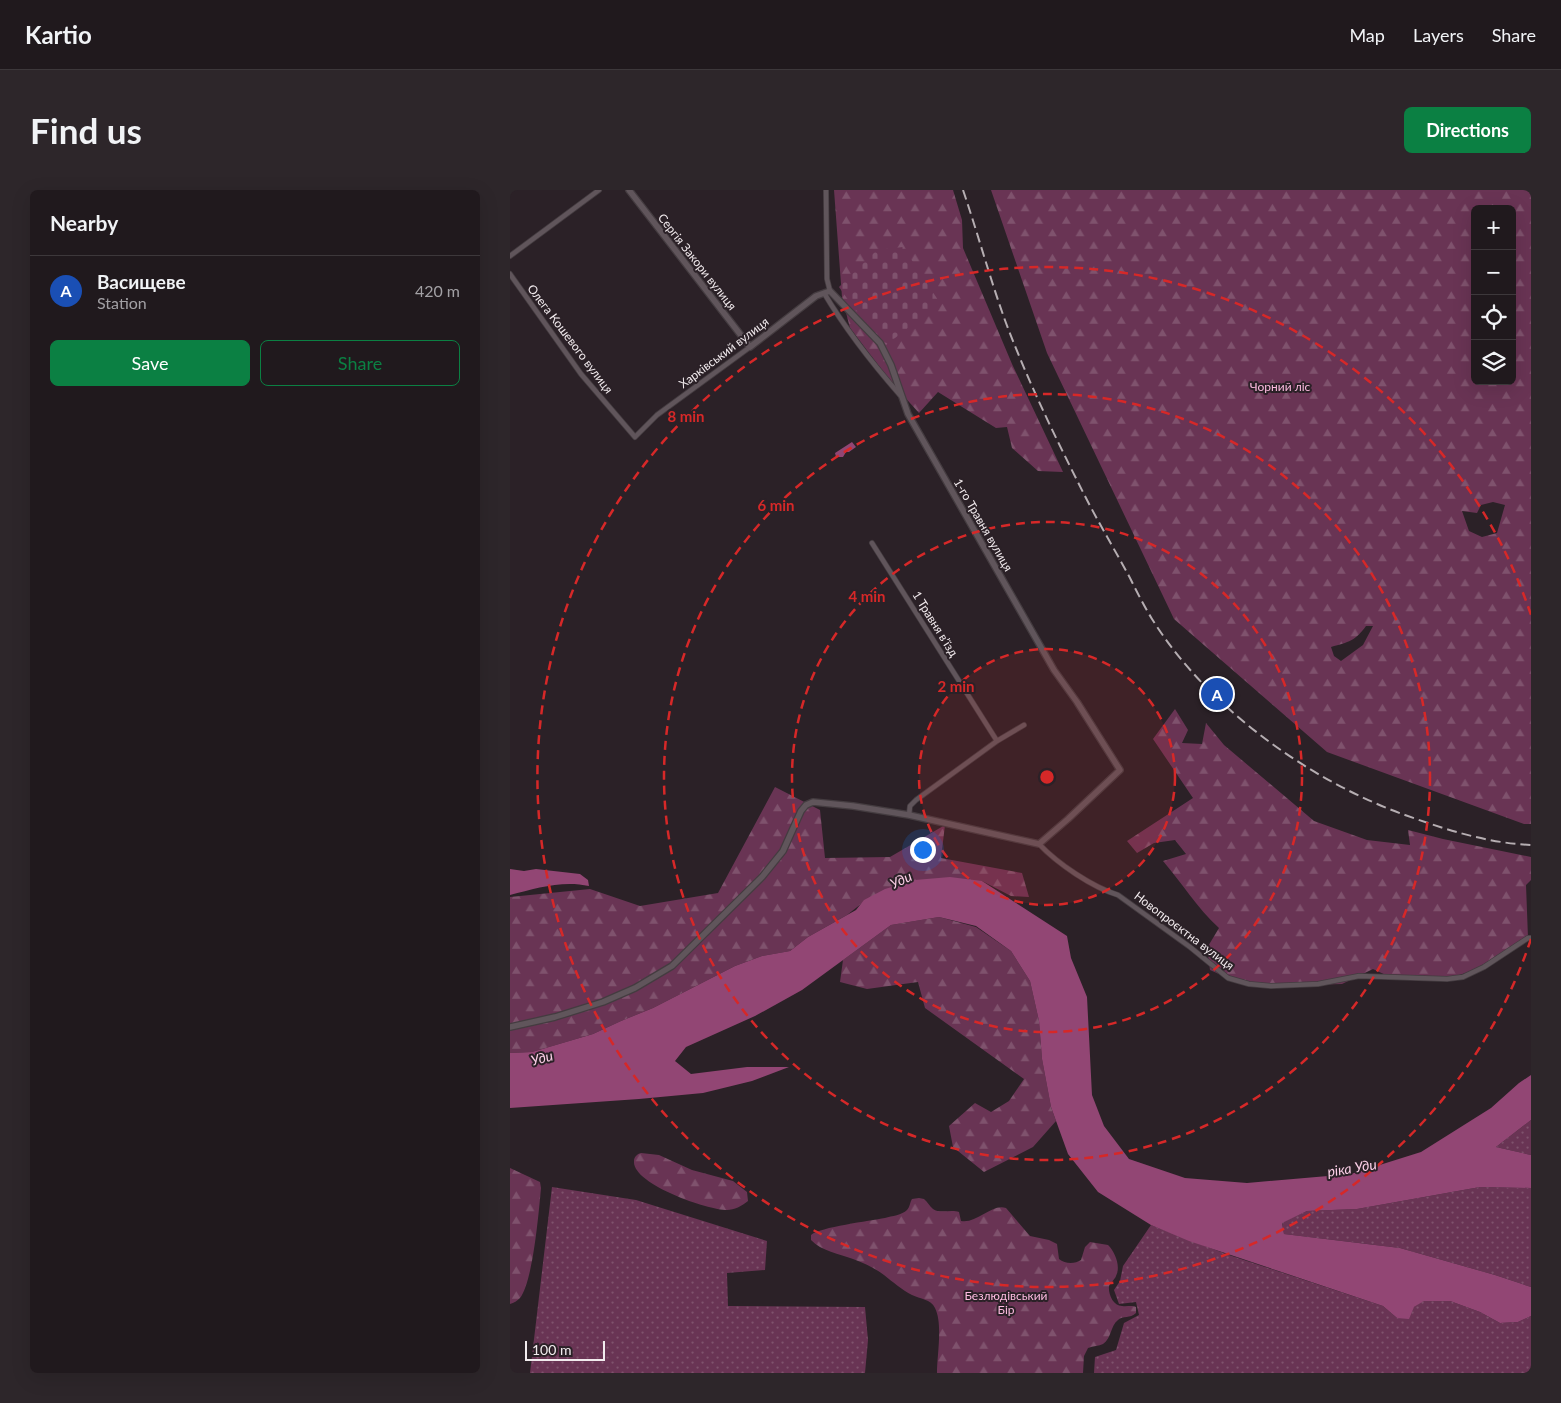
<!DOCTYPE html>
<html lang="en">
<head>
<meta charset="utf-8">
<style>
  :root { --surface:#20191d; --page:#2d262a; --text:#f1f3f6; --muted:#a2a0a4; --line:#3d383b; --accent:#0b8043 }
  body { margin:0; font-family:Lato,sans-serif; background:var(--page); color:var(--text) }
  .controls { position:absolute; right:15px; top:15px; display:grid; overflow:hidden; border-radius:8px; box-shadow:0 5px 20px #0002 }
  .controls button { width:45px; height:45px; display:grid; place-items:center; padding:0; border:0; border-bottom:1px solid var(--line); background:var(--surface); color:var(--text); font:25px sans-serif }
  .scale { position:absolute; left:15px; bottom:12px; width:80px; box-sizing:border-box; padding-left:5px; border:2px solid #f2ebee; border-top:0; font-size:14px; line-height:18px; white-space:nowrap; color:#f2ebee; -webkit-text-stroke:4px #2b2127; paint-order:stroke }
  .you { position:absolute; left:412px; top:659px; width:18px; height:18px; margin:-12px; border:4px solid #fff; border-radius:50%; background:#1a73e8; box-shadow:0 0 0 8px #1a73e833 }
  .badge { display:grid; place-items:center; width:32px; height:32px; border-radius:50%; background:var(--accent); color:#fff; font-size:16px; font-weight:700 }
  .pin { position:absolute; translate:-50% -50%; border:2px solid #fff; box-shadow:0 1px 5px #0006 }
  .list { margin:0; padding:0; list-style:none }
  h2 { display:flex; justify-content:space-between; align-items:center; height:65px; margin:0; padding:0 20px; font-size:21px }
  h2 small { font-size:16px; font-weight:400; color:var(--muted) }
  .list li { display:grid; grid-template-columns:32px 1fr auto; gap:15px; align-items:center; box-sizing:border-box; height:70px; padding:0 20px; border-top:1px solid var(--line) }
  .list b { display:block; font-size:19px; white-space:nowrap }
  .list p { margin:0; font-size:16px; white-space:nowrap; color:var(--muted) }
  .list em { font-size:16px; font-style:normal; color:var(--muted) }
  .actions { display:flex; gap:10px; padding:15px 20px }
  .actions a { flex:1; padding:11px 0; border:1px solid var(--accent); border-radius:8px; text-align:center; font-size:18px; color:var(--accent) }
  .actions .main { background:var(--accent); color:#fff }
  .icon { flex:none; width:28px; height:28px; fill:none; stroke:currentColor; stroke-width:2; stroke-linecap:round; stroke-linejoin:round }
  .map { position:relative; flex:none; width:1021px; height:1183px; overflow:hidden; border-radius:8px }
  header { display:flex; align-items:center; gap:30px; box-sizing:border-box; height:70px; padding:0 25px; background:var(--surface); border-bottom:1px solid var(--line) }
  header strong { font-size:24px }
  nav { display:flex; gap:28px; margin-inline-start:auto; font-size:18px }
  .intro { display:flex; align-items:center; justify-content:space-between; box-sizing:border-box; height:120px; padding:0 30px }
  h1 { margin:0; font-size:35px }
  .button { padding:12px 22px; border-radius:8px; background:var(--accent); color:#fff; font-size:18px; font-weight:700 }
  main { display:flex; gap:30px; padding:0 30px }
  aside { flex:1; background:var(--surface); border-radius:8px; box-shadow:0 5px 20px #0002 }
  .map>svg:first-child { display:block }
  .grass { fill:url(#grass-dots) }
  .forest { fill:url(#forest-firs); fill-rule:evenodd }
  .cemetery { fill:url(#cemetery-stones) }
  .water { fill:#924674 }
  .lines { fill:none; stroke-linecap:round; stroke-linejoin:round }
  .street-casing { stroke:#443c40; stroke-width:6 }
  .secondary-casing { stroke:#443c40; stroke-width:8 }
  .street { stroke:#60555b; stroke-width:4.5 }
  .secondary { stroke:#60555b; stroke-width:5.5 }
  .rail { stroke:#b6aeb2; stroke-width:2; stroke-dasharray:10 5; stroke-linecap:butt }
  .ring { fill:none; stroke:#d62828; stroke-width:2.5; stroke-dasharray:9 6 }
  .labels { text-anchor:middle; stroke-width:4; stroke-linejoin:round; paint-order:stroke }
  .street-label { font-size:12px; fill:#f2ebee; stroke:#2b2127 }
  .park-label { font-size:12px; fill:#fdbbe0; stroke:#2b2127 }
  .water-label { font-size:14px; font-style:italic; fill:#fdd0e8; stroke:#2b2127 }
  .centre { fill:#d62828; stroke:#2b2127; stroke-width:2.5 }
  .ring-label { font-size:15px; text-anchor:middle; font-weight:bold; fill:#d62828; stroke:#2b2127; stroke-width:4; stroke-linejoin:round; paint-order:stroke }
</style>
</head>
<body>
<header>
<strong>Kartio</strong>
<nav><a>Map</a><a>Layers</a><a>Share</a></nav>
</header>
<div class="intro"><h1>Find us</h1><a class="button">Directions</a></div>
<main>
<aside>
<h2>Nearby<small></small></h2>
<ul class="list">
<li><span class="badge" style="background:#1a4fb4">A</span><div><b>Васищеве</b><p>Station</p></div><em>420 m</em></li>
</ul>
<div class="actions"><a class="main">Save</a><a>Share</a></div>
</aside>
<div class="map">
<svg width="1021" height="1183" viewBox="0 0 1021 1183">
  <defs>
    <pattern id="grass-dots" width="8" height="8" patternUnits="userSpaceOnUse" patternTransform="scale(1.25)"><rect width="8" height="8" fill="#693454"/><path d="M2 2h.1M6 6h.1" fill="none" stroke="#7f526d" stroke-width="1.8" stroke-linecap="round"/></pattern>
    <pattern id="forest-firs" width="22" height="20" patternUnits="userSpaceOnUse" patternTransform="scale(1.25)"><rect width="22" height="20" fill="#693454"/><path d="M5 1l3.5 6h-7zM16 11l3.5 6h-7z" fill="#7f526d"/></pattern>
    <pattern id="cemetery-stones" width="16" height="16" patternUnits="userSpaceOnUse" patternTransform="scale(1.25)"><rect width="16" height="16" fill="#693454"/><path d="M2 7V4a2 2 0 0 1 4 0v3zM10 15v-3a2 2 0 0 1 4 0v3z" fill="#7f526d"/></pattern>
  </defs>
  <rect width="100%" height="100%" fill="#2b2127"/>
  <path class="grass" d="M1021 930V965L986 957Z
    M42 997 126 1010 257 1051 255 1080 217 1083 218 1116 355 1117 358 1150 355 1183H20Z
    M970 997 1021 998V1097L985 1085 890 1058 774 1044 772 1032 797 1021 847 1019Z
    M641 1035 716 1064 873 1116 887 1128 913 1111H940L970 1122 990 1133 1008 1132 1021 1126V1183H584L585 1167 606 1160 614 1133 629 1125 626 1112 609 1114 604 1100 610 1091 613 1076Z"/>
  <path class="forest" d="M324 0H443L452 30 453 58 502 174 553 282 528 281 502 258 497 237 486 238 428 202 409 223 381 192 340 138 332 107Z
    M481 0H1021V634H1014L817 562 664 429 537 163ZM965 19H1002V191H965ZM983 312 995 315 987 343 972 347 959 341 952 321 967 323 971 315ZM856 436H863L853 455 831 471 824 466 821 457C839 452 845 451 856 436Z
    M665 519 678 540 672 553 692 554 696 533 714 555 804 631 857 650 900 655 898 640 933 649 1021 667V690L1016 695 1018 748 974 777 937 789 880 787 863 779 832 794 761 796 718 788 700 780 697 758 709 738C687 718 672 693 653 671L676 664 665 650 644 653 627 663 617 651 683 608 643 549Z
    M265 597 310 620 315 668 380 667 435 635 431 668 512 683 519 707 501 706 472 691 356 710 337 725 298 747 280 761 252 766 225 776 143 818 111 831 83 844 22 862 0 863V707L80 699 130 716 208 703Z
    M429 727 466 737 501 761 520 791 529 831 532 869 541 917 546 931 523 957 474 982 443 957 439 936 465 913 481 922 499 911 514 889 415 818 408 792 357 799 330 792 333 770 381 735Z
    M131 963 149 965 182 980 223 991 237 1002 238 1011C232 1016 224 1020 217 1020 198 1020 122 994 124 971 124 967 127 964 131 963Z
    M0 978 30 992 31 998C29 1020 23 1092 10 1108 7 1111 4 1113 0 1114Z
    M409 1008 414 1009C418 1012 419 1016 423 1019 430 1024 441 1019 449 1022L451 1031C467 1034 482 1013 496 1018L520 1046 539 1050 547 1054 549 1069C555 1074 565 1074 571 1070L575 1057 580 1052 598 1055C605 1062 611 1076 606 1086 605 1089 601 1092 599 1096 598 1104 603 1116 612 1116 617 1117 621 1115 626 1117V1123C620 1129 613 1125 608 1130 600 1136 602 1148 593 1154 589 1156 583 1156 578 1158L574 1166 573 1183H427C427 1165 433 1134 425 1118 421 1109 410 1109 402 1105 392 1100 383 1092 374 1085 365 1078 354 1073 343 1069 330 1064 311 1061 301 1050V1045C310 1037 360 1031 375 1028 382 1026 392 1025 397 1020 400 1017 400 1012 402 1009Z"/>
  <path class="cemetery" d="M393 57 430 113 376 155 341 114 329 97 367 60Z"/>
  <path class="water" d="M342 252 346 257 339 262H336L333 267H326L325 263Z
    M0 679 14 681 26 679 70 684 78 690 79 696C53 690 26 698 0 705Z
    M440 687 472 691 557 746 561 768 577 807 582 905 594 936 619 969 675 988 737 993 841 984 911 962 981 918 1009 893 1021 885V930L986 957 1021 965V998L970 997 847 1019 797 1021 772 1033 774 1044 890 1058 985 1085 1021 1097V1126L1008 1132 990 1133 970 1122 940 1111H914L904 1117 899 1129 887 1128 873 1116 679 1051 641 1035 588 1002 558 964 541 917 532 869 529 831 520 791 501 761 466 736 429 727 381 735 292 800 245 826 176 857 165 871 181 884 237 877H279L242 891 193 903 129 909 0 918V863L22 862 83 844 111 831 143 818 225 776 252 766 280 761 298 747 346 720 354 710 375 699 405 690Z"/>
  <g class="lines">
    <defs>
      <path id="street" d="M316 0 317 89 320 101
        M0 66 89 0
        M0 84 71 184 125 247 147 225 240 157
        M314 103C336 140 362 173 390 205
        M362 353 487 551
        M399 625 400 616 406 610 487 551 514 535
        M529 654C548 674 582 697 608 705L680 757 718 788 739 794 761 796 808 794 849 786 937 789 953 787 974 777 1018 748H1021"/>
      <path id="secondary" d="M0 837 45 827 93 812 125 798 162 776 252 687 273 661 291 621 296 615 303 612 343 616 399 625 529 654 558 629 610 580 567 512 544 480 398 224 381 175 370 153 320 101 306 106 240 157 119 0"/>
    </defs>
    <use href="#street" class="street-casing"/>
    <use href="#secondary" class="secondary-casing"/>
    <use href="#street" class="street"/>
    <use href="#secondary" class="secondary"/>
    <path class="rail" d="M453 0C468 44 480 89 496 133 519 194 548 253 577 310 591 337 606 362 620 388 627 402 634 416 642 429 697 517 798 590 895 625 937 640 977 653 1021 655"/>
  </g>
  <circle cx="537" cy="587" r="128" fill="#d62828" fill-opacity=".12"/>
  <g class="ring">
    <circle cx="537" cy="587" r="128"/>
    <circle cx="537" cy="587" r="255"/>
    <circle cx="537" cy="587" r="383"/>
    <path d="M1021 749A510 510 0 1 1 1021 425"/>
  </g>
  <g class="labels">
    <g class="street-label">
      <text transform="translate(187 72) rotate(52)" y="4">Сергія Закори вулиця</text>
      <text transform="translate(60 149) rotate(53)" y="4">Олега Кошевого вулиця</text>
      <text transform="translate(214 163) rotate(-37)" y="4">Харківський вулиця</text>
      <text transform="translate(473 335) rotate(60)" y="4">1-го Травня вулиця</text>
      <text transform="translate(425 434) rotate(58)" y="4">1 Травня в’їзд</text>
      <text transform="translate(674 741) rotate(37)" y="4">Новопроєктна вулиця</text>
    </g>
    <g class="park-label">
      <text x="770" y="201">Чорний ліс</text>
      <text x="496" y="1110">Безлюдівський<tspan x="496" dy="14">Бір</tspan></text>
    </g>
    <g class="water-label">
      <text transform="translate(391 690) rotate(-25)" y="5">Уди</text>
      <text transform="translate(32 868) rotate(-15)" y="5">Уди</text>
      <text transform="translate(842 978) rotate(-9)" y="5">ріка Уди</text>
    </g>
  </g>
  <circle cx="537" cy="587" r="8" class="centre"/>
  <g class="ring-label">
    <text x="176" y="232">8 min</text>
    <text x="266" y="321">6 min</text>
    <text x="357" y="412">4 min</text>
    <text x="446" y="502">2 min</text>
  </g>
</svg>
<div class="controls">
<button>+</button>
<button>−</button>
<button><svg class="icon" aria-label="locate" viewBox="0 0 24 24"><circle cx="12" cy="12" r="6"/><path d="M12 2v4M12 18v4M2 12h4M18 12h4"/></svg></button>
<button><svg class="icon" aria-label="layers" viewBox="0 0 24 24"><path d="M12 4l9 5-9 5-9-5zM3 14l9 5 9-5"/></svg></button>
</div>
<div class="scale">100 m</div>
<div class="you"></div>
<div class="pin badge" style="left:707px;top:504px;background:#1a4fb4">A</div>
</div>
</main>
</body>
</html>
